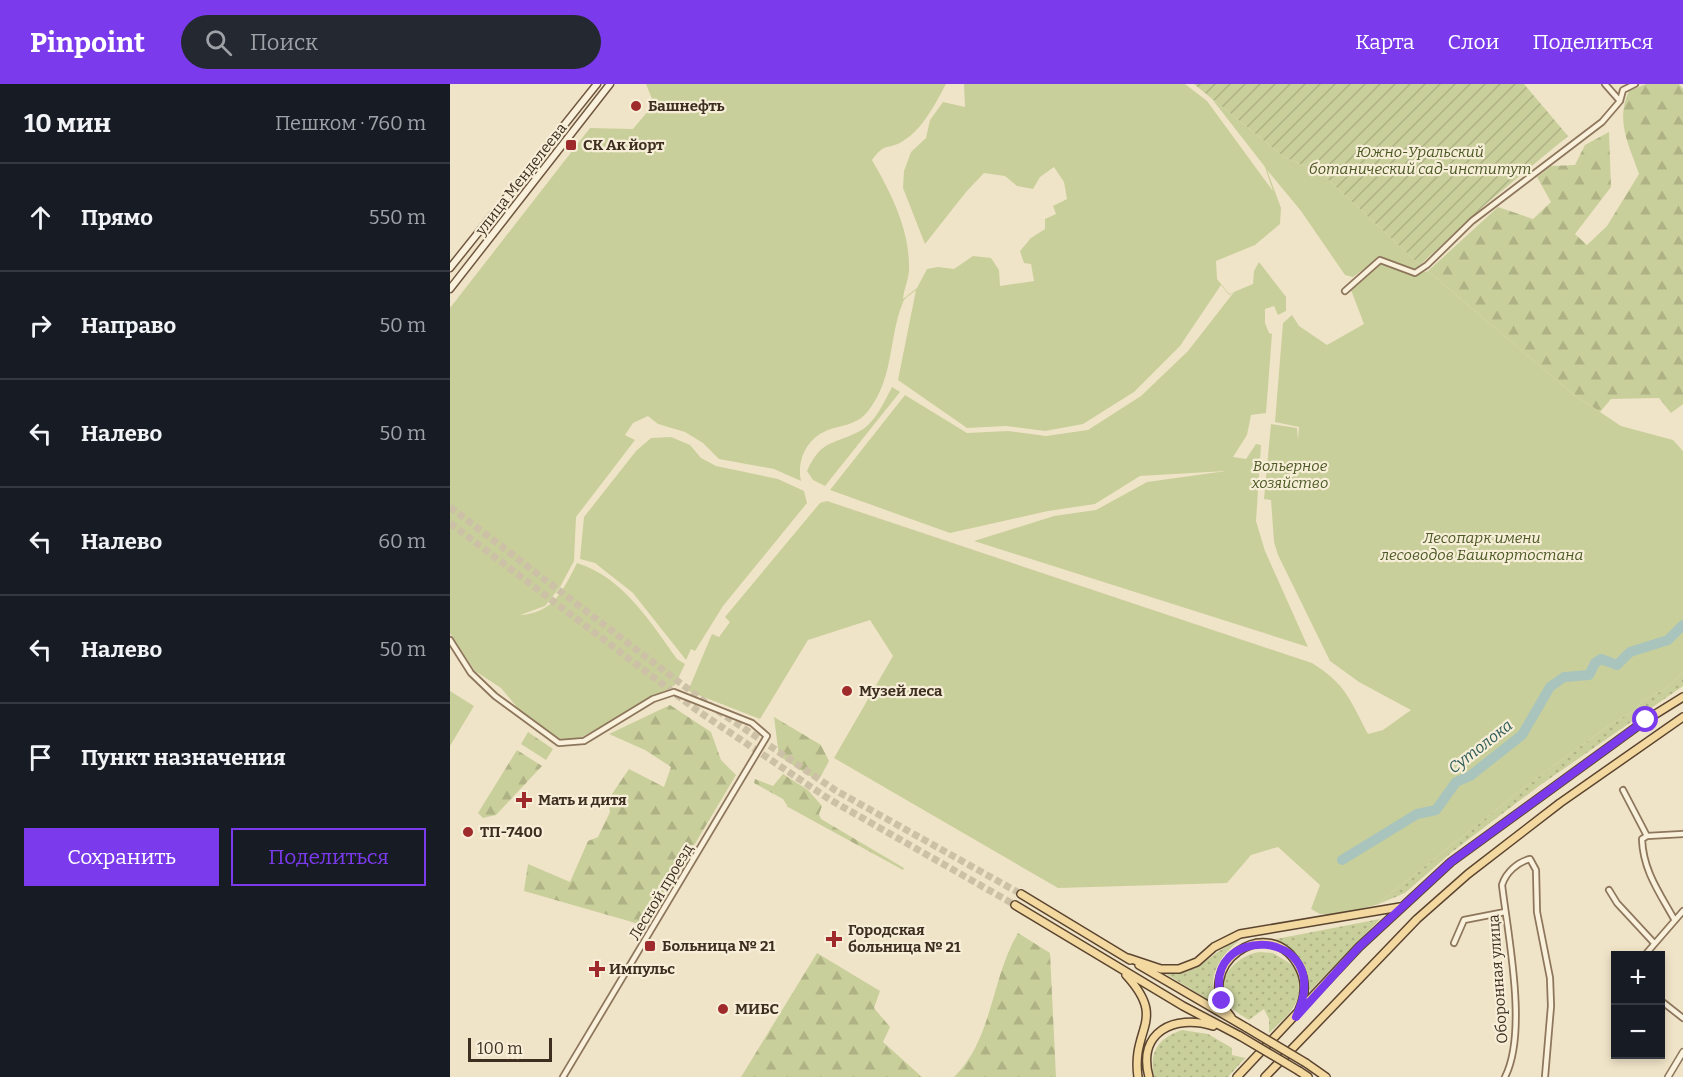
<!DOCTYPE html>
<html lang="ru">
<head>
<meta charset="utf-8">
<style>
  :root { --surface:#171b24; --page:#242831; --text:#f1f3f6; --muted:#9ea1a6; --line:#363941; --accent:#7c3aed }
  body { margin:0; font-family:Bitter,serif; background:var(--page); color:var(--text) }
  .controls { position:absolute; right:18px; bottom:18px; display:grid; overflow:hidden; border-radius:0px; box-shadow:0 3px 9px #0003 }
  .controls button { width:54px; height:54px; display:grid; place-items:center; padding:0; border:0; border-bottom:2px solid var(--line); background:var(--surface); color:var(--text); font:30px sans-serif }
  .scale { position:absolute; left:18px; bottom:15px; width:84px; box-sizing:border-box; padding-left:6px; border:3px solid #3d2e20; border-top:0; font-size:16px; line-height:21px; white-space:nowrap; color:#3d2e20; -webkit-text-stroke:4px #f7eed8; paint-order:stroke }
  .stop { position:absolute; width:18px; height:18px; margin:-14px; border:4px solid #7c3aed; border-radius:50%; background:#fff }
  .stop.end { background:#7c3aed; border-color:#fff; box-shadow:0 2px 6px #0008 }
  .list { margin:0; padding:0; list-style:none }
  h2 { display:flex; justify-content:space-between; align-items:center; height:78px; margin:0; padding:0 24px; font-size:26px }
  h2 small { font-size:20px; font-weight:400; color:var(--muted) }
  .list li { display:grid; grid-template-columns:39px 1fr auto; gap:18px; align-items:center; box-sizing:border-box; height:108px; padding:0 24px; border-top:2px solid var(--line) }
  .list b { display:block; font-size:22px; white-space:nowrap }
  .list em { font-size:20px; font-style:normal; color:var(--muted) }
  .actions { display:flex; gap:12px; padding:18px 24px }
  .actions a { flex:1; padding:14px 0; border:2px solid var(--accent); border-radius:0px; text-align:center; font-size:21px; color:var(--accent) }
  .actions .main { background:var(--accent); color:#fff }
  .icon { flex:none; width:33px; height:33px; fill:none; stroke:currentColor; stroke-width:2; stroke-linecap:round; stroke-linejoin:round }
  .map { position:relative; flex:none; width:1233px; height:993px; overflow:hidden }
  header { display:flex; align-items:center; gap:36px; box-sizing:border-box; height:84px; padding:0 30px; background:var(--accent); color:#fff }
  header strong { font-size:28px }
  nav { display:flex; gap:33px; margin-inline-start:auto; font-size:21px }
  .search { width:420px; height:54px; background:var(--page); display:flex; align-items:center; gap:15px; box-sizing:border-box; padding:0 21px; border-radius:33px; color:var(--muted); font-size:22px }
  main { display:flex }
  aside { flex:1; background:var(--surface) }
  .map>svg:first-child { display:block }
  .grass { fill:url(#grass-dots) }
  .forest { fill:url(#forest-firs) }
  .park { fill:#c9cf9b }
  .garden { fill:url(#garden-furrows) }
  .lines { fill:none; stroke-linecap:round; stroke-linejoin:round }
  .river { stroke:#a9c4bc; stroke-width:10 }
  .primary-tunnel { stroke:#ccc0a6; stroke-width:7; stroke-dasharray:7 3.5; stroke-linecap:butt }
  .minor-casing { stroke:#8d765c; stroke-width:8 }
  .tertiary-casing { stroke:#8d765c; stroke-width:8 }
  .secondary-casing { stroke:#6f573f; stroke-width:9 }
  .primary-casing { stroke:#5b4430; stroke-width:10 }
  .minor { stroke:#faf1dc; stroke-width:4.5 }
  .tertiary { stroke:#faf1dc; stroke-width:5 }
  .secondary { stroke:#faf1dc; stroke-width:6 }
  .primary { stroke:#f3d9a0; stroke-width:7 }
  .primary-bridge-casing { stroke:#5b4430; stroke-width:10; stroke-linecap:butt }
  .primary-bridge { stroke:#f3d9a0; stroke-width:7 }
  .route { stroke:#7c3aed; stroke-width:8 }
  .poi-dot { fill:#9e2a2b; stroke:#f7eed8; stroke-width:2 }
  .labels { text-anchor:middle; stroke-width:4.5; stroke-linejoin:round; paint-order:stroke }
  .poi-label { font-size:15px; font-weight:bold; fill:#3d2e20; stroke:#f7eed8; text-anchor:start }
  .park-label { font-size:15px; font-style:italic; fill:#4d5a26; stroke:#f7eed8 }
  .street-label { font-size:15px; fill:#3d2e20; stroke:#f7eed8 }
  .water-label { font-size:16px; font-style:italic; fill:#2f5d5a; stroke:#f7eed8 }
</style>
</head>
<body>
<header>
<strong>Pinpoint</strong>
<div class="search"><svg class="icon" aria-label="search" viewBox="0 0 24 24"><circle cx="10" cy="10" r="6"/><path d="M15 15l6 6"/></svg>Поиск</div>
<nav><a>Карта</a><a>Слои</a><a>Поделиться</a></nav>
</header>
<main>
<aside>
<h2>10 мин<small>Пешком · 760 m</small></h2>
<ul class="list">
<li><svg class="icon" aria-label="ahead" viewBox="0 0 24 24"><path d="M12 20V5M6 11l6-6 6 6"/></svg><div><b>Прямо</b></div><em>550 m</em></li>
<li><svg class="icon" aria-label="right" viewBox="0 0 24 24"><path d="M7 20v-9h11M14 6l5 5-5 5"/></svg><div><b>Направо</b></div><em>50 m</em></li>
<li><svg class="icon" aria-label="left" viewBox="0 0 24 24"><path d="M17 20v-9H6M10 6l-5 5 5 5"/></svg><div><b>Налево</b></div><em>50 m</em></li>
<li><svg class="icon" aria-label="left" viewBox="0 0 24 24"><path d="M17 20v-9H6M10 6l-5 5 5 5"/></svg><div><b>Налево</b></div><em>60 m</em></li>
<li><svg class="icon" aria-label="left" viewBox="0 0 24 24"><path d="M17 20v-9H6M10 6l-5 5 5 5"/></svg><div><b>Налево</b></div><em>50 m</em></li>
<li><svg class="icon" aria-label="arrive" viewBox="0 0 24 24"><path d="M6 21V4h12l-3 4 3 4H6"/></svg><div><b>Пункт назначения</b></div></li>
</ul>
<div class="actions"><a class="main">Сохранить</a><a>Поделиться</a></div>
</aside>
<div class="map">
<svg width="1233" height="993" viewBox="0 0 1233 993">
  <defs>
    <pattern id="grass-dots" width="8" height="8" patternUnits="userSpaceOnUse" patternTransform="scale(1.5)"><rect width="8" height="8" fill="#c9cf9b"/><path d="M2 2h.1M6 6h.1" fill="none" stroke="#aeb285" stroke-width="1.8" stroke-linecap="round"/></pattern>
    <pattern id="forest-firs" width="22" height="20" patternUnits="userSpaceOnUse" patternTransform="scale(1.5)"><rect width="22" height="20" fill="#c9cf9b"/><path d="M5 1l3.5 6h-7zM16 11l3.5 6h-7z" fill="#aeb285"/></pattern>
    <pattern id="garden-furrows" width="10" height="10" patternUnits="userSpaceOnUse" patternTransform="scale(1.5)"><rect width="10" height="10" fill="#c9cf9b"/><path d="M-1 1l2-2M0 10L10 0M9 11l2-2" fill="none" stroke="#aeb285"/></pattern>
  </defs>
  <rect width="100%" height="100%" fill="#f0e4c8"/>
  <path class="grass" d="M1233 588V602L1089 702 1002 768 955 809 926 821 1076 702 1161 640 1184 627 1192 617 1215 605Z
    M930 835 860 907C856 881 849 868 826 855Z
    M790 856C768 873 754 897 770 923L716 890C752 891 758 868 790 856Z
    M810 868 823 869 844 882C857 917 843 926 819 949V935L814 925 799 936C791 931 782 926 777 918 762 895 789 870 810 868Z
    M732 946 758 950 782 964V971L795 974 778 993H704C699 968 708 954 732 946Z"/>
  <path class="forest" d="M1196 0H1229L1233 5V320L1221 329 1209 314 1161 315 1150 328 1123 310 978 187 1048 123 1083 135 1101 118 1087 93 1101 82 1125 81 1135 61 1159 48 1161 103 1125 150 1137 161 1157 142 1189 90C1179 61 1165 37 1179 7Z
    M220 621 261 648 271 676 286 691 196 842 74 807 78 780 120 798 138 757 148 753 160 728 158 716 179 685 214 703 221 683 195 666 159 650Z
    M324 633 371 661 379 677 371 692 363 694 329 672Z
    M78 648 103 665 96 676 71 660Z
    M67 666 92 682 46 731 33 734 28 729Z
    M333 690 358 706 372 722 369 730 371 735 454 784 453 786 338 723 333 715 304 699 305 695 323 702Z
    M568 849 600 869 606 993H504C543 955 541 894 568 849Z
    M367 869 430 907 424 924 440 943 433 958 472 993H291Z"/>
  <path class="park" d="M196 0H496C485 20 473 45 453 57 437 67 436 57 422 76 441 109 459 144 459 182 460 193 454 204 453 215L467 204 477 185 488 183 504 185 523 172 541 174 549 186 550 202 584 197 581 180 574 179 570 167 581 154 595 145V135L606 130 603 122 617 115 614 98 604 83 590 93 583 105 567 102 555 92 534 89 516 108 475 160 453 104 454 87 461 68 476 54 480 36 493 18 515 23 514 0H735L757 17 823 107 815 83 762 15 744 0 834 73 871 89 970 181 965 187 944 182 946 184 963 191 978 187 1123 310 1171 342 1223 356 1233 367V588L1215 605 1192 617 1184 627 1161 640 1076 702 926 821 885 831 870 830 861 825 870 801 828 763 801 771 777 799 608 804 384 674 443 572 420 536 358 556 310 635 238 607 262 550 269 553 280 538 275 533 370 419 377 417 862 579C896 600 900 616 918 650L933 646 961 626 909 598 880 577 828 471 824 458 821 416 814 415 821 340 847 344 848 356 849 343 825 338 833 239 842 231 849 242 877 261 914 240 901 206 931 180 944 184 942 180 929 174 903 193 895 191 851 127 817 86 831 124 830 140 805 161 766 177 767 195 779 210 803 200 804 187 809 178 836 213V227L828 231 824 222 815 225V239L819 249 822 250 816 329 801 331 797 351 783 373 796 375 806 360 811 361 806 437 815 467 858 563 524 457 604 432 646 426 697 398 776 387 690 392 645 420 598 427 500 449 380 406 455 311 517 349 558 347 596 352 638 346 691 312 738 267 784 208 779 211 771 201 730 262 684 308 633 340 595 347 556 342 517 344 448 296 466 206C462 210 455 213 453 218 439 252 444 291 421 323 407 345 388 339 370 350 354 360 347 380 351 397L324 385 269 375 253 359 235 348 208 340 198 332 183 339 175 351 185 356 126 433 124 477 110 503 95 522 70 531C104 529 113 506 127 479 173 493 201 539 227 575L235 580 225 601 132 653 114 657 77 635 51 604 25 587 0 549V224L140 44 183 45 204 20Z
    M442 303 450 308 375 402 363 396 357 387C371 356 382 361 408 348 425 340 434 318 442 303Z
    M221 353 240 361 251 374 266 382 328 395 354 407 357 419 273 522 245 567 241 565 236 576 183 509 145 479 130 475 134 433 186 367 201 354Z
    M0 607 24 622 0 662Z"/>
  <path class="garden" d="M744 0H1074L1118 52 1036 120 970 181 871 89 834 73Z"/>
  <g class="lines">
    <path class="river" d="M892 776 967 730 986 726 1006 698 1020 692 1072 651 1100 603 1114 593 1139 591 1145 579 1151 575 1167 581 1180 568 1218 556 1233 541"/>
    <path class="primary-tunnel" d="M0 423 255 618 385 706 571 810
      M0 439 248 627 379 715 565 821"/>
    <defs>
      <path id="minor" d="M1155 0 1170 17
        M895 207 930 176 965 189 977 181 1022 137 1152 38 1170 17 1173 6 1185 0
        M0 556 21 589 45 612 109 659 134 657 203 615 224 608 302 639 317 652 113 993
        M1173 706 1197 752 1233 750
        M1197 752 1192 755C1193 786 1209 808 1224 835
        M1159 806 1167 819 1204 859
        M1004 859 1014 836 1055 828
        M1194 872 1233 827
        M1210 916 1233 934
        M1055 993C1078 948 1058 852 1052 801 1056 788 1068 778 1080 775L1086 786 1087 828 1100 894 1101 922 1095 993"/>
      <path id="tertiary" d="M1218 993 1233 968"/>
      <path id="secondary" d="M0 184 147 0
        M0 205 160 0"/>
      <path id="primary" d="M571 810 680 876
        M565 821 733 922 790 952
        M678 874 711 885H729L747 878 764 863 790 850 950 823
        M689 881 797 944
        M676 891C718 937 681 943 688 993
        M781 933C738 884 820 823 850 885 856 898 855 913 849 926
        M856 979 876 993
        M849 987 858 993
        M699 993C687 948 724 930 763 942
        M787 993 909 863 1001 778 1196 636 1233 613
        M815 993 967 835 1018 790 1110 719 1233 633"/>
    </defs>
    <use href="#minor" class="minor-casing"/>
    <use href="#tertiary" class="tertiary-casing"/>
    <use href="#secondary" class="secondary-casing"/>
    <use href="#primary" class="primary-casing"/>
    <use href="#minor" class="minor"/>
    <use href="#tertiary" class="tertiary"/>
    <use href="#secondary" class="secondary"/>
    <use href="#primary" class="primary"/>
    <defs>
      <path id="primary-bridge" d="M797 944 856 979
        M790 952 849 987"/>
    </defs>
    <use href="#primary-bridge" class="primary-bridge-casing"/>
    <use href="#primary-bridge" class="primary-bridge"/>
  </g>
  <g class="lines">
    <path class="route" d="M772 917C747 838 889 841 846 933L909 863 1001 778 1196 636"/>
  </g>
  <g class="poi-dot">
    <circle cx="186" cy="22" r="6"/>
    <rect x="115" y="55" width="12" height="12" rx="3"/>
    <circle cx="397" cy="607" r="6"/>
    <path d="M71 707h6v6h6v6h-6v6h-6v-6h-6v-6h6z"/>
    <circle cx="18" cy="748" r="6"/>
    <path d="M381 846h6v6h6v6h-6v6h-6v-6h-6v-6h6z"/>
    <rect x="194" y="856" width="12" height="12" rx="3"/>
    <path d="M144 876h6v6h6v6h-6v6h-6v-6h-6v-6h6z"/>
    <circle cx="273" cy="925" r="6"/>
  </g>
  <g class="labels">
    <g class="poi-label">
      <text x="198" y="27">Башнефть</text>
      <text x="133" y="66">СК Ак йорт</text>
      <text x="409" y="612">Музей леса</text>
      <text x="88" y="721">Мать и дитя</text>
      <text x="30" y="753">ТП-7400</text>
      <text x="398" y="851">Городская<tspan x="398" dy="17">больница № 21</tspan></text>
      <text x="212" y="867">Больница № 21</text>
      <text x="159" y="890">Импульс</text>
      <text x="285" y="930">МИБС</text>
    </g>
    <g class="park-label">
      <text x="970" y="73">Южно-Уральский<tspan x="970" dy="17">ботанический сад-институт</tspan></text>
      <text x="840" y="387">Вольерное<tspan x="840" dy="17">хозяйство</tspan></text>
      <text x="1032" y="459">Лесопарк имени<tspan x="1032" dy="17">лесоводов Башкортостана</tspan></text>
    </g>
    <g class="street-label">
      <text transform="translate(71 95) rotate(-52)" y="5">улица Менделеева</text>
      <text transform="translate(211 808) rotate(-59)" y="5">Лесной проезд</text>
      <text transform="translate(1048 895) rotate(-94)" y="5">Оборонная улица</text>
    </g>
    <g class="water-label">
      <text transform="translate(1030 662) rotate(-38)" y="6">Сутолока</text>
    </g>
  </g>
</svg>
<div class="controls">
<button>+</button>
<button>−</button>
</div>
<div class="scale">100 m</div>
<div class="stop" style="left:1196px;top:636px"></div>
<div class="stop end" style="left:772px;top:917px"></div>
</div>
</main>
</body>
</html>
